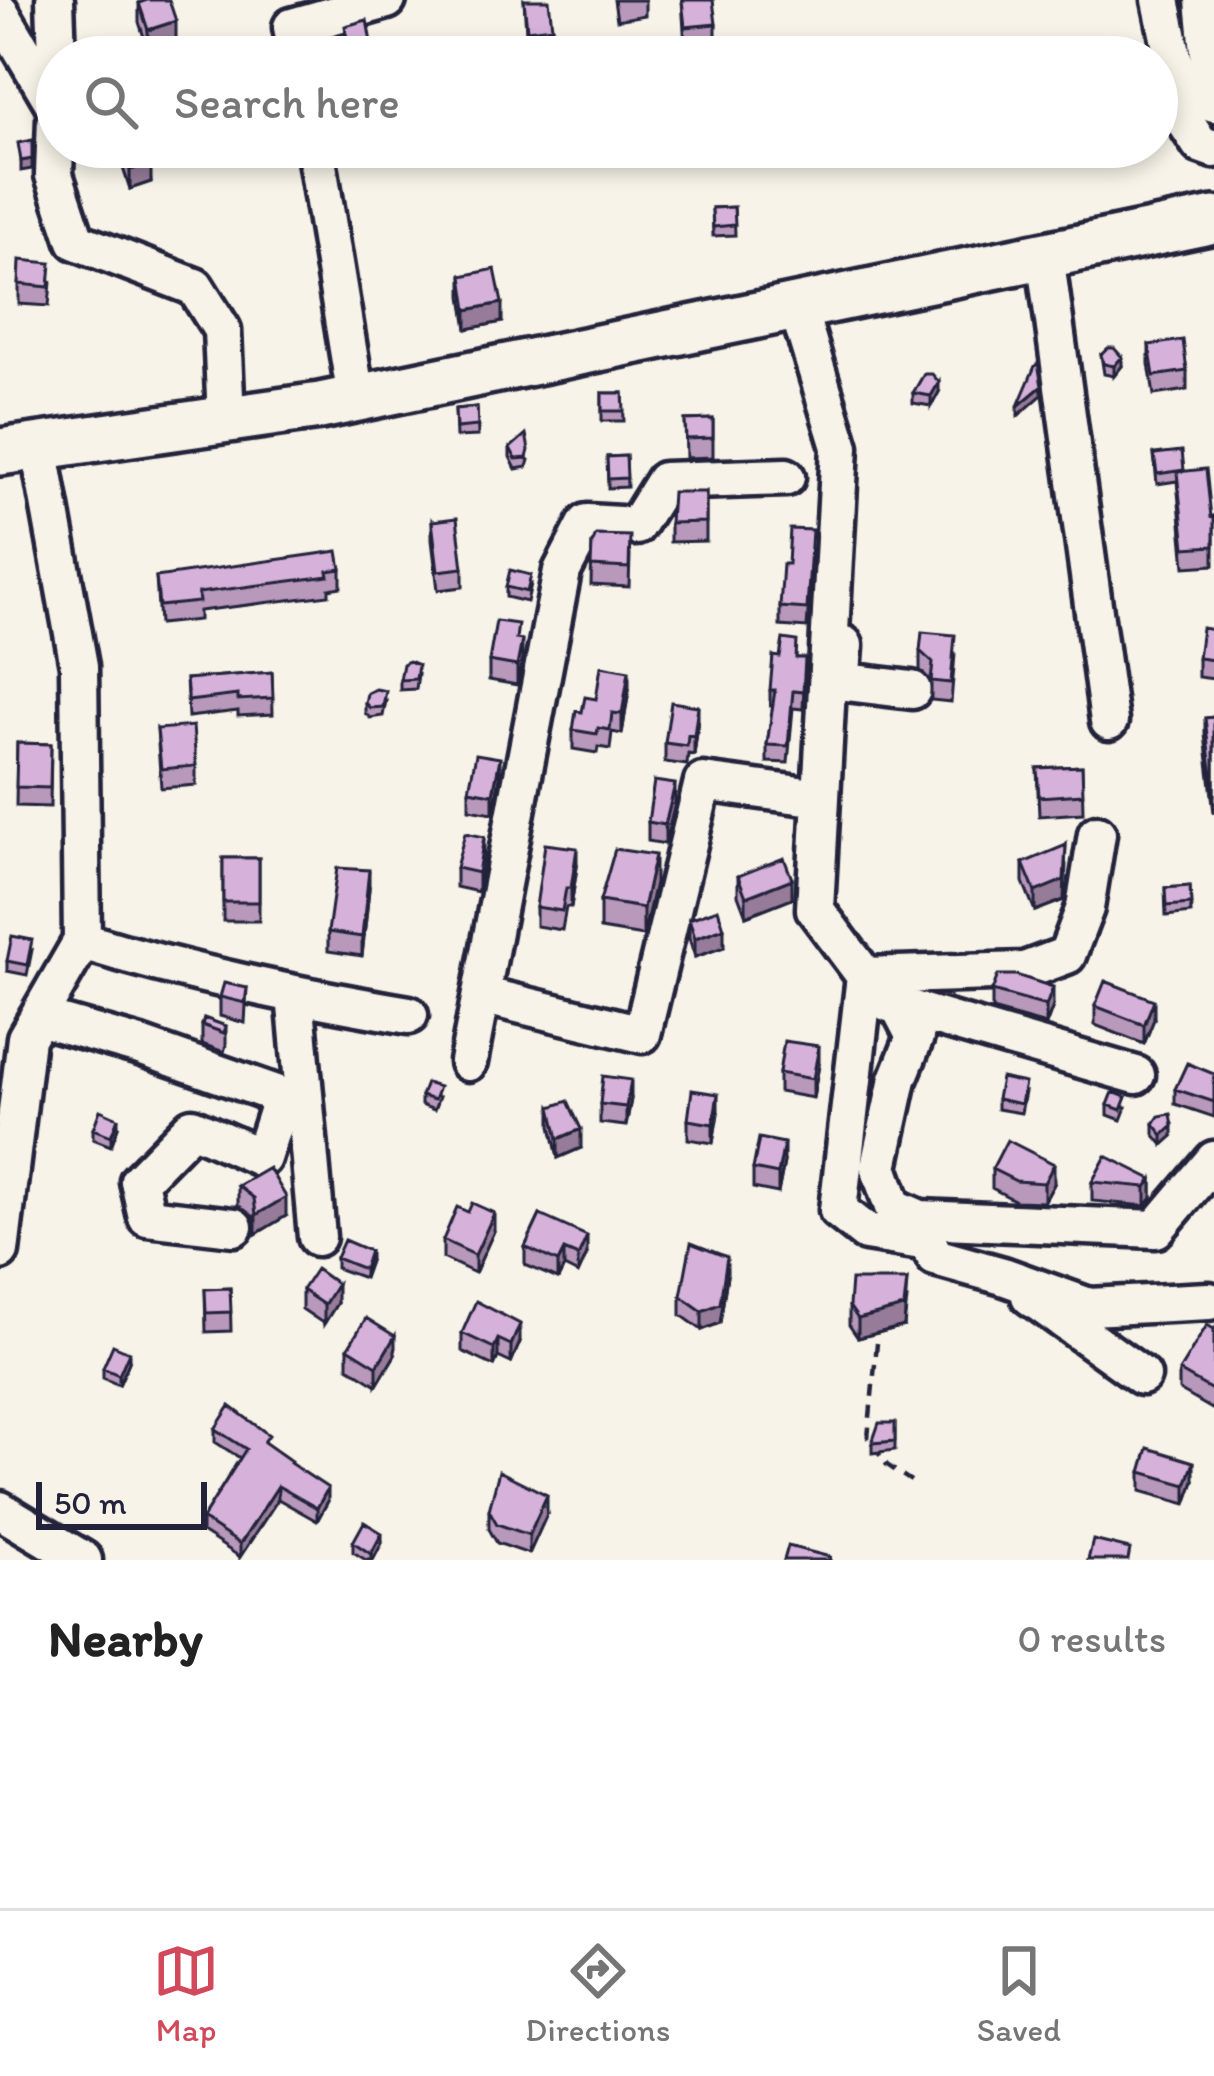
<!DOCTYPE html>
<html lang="en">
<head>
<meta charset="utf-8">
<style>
  :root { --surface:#fff; --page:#f2f2f2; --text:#222; --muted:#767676; --line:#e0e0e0; --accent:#d1495b }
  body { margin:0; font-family:Itim,sans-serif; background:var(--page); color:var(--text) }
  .scale { position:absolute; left:36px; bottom:30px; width:171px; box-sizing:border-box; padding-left:12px; border:6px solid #22223b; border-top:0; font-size:33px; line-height:42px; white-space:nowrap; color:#22223b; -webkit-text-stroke:9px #f7f3e8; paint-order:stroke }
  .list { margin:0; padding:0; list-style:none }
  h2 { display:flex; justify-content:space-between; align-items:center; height:156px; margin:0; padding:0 48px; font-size:51px }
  h2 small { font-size:39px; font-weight:400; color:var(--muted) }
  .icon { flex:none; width:66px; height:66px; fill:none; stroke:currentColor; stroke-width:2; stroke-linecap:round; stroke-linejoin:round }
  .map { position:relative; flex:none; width:1214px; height:1560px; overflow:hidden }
  .search { position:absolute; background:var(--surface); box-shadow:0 6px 18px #0003; left:36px; right:36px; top:36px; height:132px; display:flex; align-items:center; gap:30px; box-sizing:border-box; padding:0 42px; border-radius:66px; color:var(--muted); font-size:45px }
  .sheet { height:348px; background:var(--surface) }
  nav { display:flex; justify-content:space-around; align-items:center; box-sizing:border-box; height:168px; border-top:3px solid var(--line); background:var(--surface); font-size:33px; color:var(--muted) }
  nav a { display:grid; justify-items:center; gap:6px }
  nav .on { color:var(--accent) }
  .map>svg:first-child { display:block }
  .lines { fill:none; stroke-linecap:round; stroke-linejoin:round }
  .minor-casing { stroke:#22223b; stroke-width:45 }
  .major-casing { stroke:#22223b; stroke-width:54 }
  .path { stroke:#22223b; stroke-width:4.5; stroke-dasharray:12 9; stroke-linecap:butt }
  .minor { stroke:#f7f3e8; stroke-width:36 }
  .major { stroke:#f7f3e8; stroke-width:45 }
  .wall { fill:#b898bb; stroke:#22223b; stroke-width:3 }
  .shaded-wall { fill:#967c99; stroke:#22223b; stroke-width:3 }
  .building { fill:#d6b1da; stroke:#22223b; stroke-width:3 }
</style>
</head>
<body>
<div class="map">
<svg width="1214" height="1560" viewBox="0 0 1214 1560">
  <rect width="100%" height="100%" fill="#f7f3e8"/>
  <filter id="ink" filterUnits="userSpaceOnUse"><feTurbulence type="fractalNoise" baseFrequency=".00833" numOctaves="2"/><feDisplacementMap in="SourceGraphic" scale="24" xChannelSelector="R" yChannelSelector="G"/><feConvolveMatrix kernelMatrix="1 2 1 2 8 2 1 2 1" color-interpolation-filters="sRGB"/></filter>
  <g filter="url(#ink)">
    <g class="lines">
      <defs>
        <path id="minor" d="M55 0 57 57
          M1161 0 1187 124 1200 144 1214 149
          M1204 0 1214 103
          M0 12 56 107
          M298 57 292 27 387 0
          M57 89 54 175 76 241 195 287 222 330 226 419
          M315 147 356 398
          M1045 255 1109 721
          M797 306 840 447 815 909 865 976 838 1210 866 1232 928 1242 935 1257 1003 1276 1089 1307 1209 1301
          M39 447 79 666 82 941C189 974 298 996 409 1015
          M844 645 842 675 846 682 912 690
          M865 976 1024 971 1067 955 1085 908 1097 834
          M295 995 317 1237
          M481 995 642 1034 703 782 821 798
          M889 1003 1136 1075
          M899 1006 915 1037 898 1079 879 1167 893 1207 920 1219 1156 1229 1214 1160
          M38 1017 140 1046 282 1096 262 1158 192 1127 139 1181 147 1217 234 1227
          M468 1062 562 571 587 523 636 526 664 481 786 477
          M0 1251 26 1038 82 941
          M1030 1296 1142 1376
          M0 1510 83 1560"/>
        <path id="major" d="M0 452 320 406 1214 220"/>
      </defs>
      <use href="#minor" class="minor-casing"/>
      <use href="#major" class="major-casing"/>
      <path class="path" d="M877 1343 868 1438 887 1465 911 1481"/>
      <use href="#minor" class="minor"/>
      <use href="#major" class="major"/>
    </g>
    <path class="wall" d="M524 0 552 27V46L527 49Z
      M614 0H645V15L617 20Z
      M682 0 716 24V43L685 46Z
      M139 3 176 40 148 49 139 22Z
      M118 147H146L151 182 130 189 118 153Z
      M868 147H888L889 161 870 164Z
      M734 207 735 235 713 236 712 208Z
      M462 276 502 322 467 329 462 296Z
      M51 282 49 306 19 304V284Z
      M1149 345 1187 371V390L1154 395 1149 364Z
      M1101 355 1122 366 1114 376 1104 374Z
      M939 392 931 406 913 403V393Z
      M602 393H623L624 421H602Z
      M477 407 478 436 456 437 455 409Z
      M713 419V457L686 458 685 420Z
      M510 448 529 460 527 467 516 469 510 457Z
      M1154 454 1184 472 1211 517 1214 516V565L1185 567 1177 481 1157 484Z
      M626 456 627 487 608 488 607 457Z
      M706 492V541L670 542V523Z
      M432 521 463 568V587L438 590 432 540Z
      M592 544 630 555 629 587 591 585Z
      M812 549 807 628 780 626V607L788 564Z
      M341 569V587L329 589V595L199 611V620L159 624 156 577Z
      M531 584 527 602 506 597V587Z
      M1214 630V679L1198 677V658Z
      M518 640 522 660 517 685 489 680V661Z
      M920 651 955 654 951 702 931 700V681L920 670Z
      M797 658H805L803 709 793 708 788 763 767 762V745L773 706H770V690Z
      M272 672 273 714 238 716V711L188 717 186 679Z
      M418 674 416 689 400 690V680Z
      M629 690 622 734 612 732 610 749 598 747 597 753 573 749V730L582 712 596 699Z
      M386 701 383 716 370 718 365 713V703Z
      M1214 717V813L1205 735V718Z
      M698 725 694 755 688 754 687 765 665 762V743Z
      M157 729 196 766V785L161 788Z
      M17 743 51 744 50 807 16 806Z
      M1082 766 1083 813 1039 816 1037 768Z
      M500 777 493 813 469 809V790Z
      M675 803 665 844 648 841V822Z
      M484 856 478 892 456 887V868Z
      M223 858H259V921H223Z
      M1023 863 1066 865 1064 900 1035 911 1023 882Z
      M577 867 571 907H566L562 930 536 926V907Z
      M738 876 792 898 746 916 738 895Z
      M655 883 643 936 600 929V901Z
      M1190 886 1191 913 1166 916 1165 888Z
      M369 889 362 956 328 951V932Z
      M689 919 724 947 695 957 689 938Z
      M32 950 27 975 7 971V961Z
      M247 988 245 1023 220 1016V997Z
      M992 991 1053 1006 1046 1025 992 1010Z
      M1095 1006 1154 1019 1144 1044 1095 1025Z
      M202 1025 226 1026V1045L224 1052 202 1044Z
      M819 1065 813 1098 779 1092V1073Z
      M1214 1074V1117L1175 1104V1089Z
      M1025 1092 1021 1113 997 1109V1099Z
      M421 1096 439 1097 434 1110 421 1105Z
      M631 1099 626 1126 600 1123V1104Z
      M1108 1105 1126 1107 1121 1120 1108 1115Z
      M551 1107 581 1148 558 1158 551 1126Z
      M718 1113 713 1143 688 1139V1120Z
      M1154 1124 1173 1136 1163 1145 1154 1134Z
      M118 1127 111 1146 93 1139V1129Z
      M784 1162 778 1193 753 1188V1169Z
      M992 1169 1054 1184 1044 1202 1016 1201 992 1188Z
      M1152 1179V1198L1146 1206 1092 1201V1182Z
      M238 1186 286 1216 256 1234 254 1217 238 1205Z
      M468 1212 494 1231 475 1273 443 1258V1240Z
      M540 1215 587 1254 578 1274 564 1267 558 1279 525 1265V1247Z
      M336 1258 370 1261 364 1278 336 1268Z
      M727 1276 720 1323 702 1330 681 1315V1296Z
      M230 1288 231 1331 206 1332 205 1289Z
      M302 1290 337 1303 324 1324 302 1309Z
      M907 1299 904 1326 858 1338 849 1325V1306Z
      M1214 1329V1406L1212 1409 1179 1390V1371Z
      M462 1333 520 1342 511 1363 498 1357 494 1366 462 1351Z
      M348 1348 395 1355 377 1385 348 1367Z
      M129 1362 119 1385 103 1378V1368Z
      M895 1423V1450L872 1453V1443Z
      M215 1429 269 1446 291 1465 328 1501 317 1521 278 1499 240 1557 202 1532V1519L240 1458 215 1442Z
      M1141 1472 1194 1481 1186 1504 1141 1491Z
      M489 1510 547 1514 529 1554 497 1543 489 1529Z
      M353 1542 382 1543 373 1560H366L353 1552Z"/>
    <path class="shaded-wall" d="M176 21V40L148 49V30Z
      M32 159V169L21 171V161Z
      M151 163V182L130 189V170Z
      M502 303V322L467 329V310Z
      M1122 357V366L1114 376V366Z
      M939 382V392L931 406V396Z
      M1042 386V395L1018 416V406Z
      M522 640V660L517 685V666Z
      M629 671V690L622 734V714Z
      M698 706V725L694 755V736Z
      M500 758V777L493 813V794Z
      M675 784V803L665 844V825Z
      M484 837V856L478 892V873Z
      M1066 845 1064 900 1035 911V892Z
      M577 848V867L571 907V888Z
      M655 855V883L643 936V908Z
      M369 870V889L362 956V937Z
      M792 879V898L746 916V897Z
      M724 928V947L695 957V938Z
      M1053 987V1006L1046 1025V1006Z
      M1154 1000V1019L1144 1044V1025Z
      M819 1046V1065L813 1098V1079Z
      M631 1080V1099L626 1126V1107Z
      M718 1094V1113L713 1143V1124Z
      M118 1118V1127L111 1146V1136Z
      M1173 1126V1136L1163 1145V1135Z
      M581 1129V1148L558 1158V1139Z
      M784 1143V1162L778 1193V1174Z
      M1054 1164V1184L1044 1202V1183Z
      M1152 1179V1198L1146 1206V1187Z
      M286 1197V1216L256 1234V1215Z
      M494 1213V1231L475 1273V1255Z
      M587 1236V1254L578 1274V1256Z
      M564 1250V1267L558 1279V1262Z
      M370 1251V1261L364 1278V1269Z
      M727 1257V1276L720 1323 702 1330V1311Z
      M907 1280 904 1326 858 1338V1319Z
      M337 1284V1303L324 1324V1305Z
      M520 1324V1342L511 1363V1345Z
      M395 1336V1355L377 1385V1366Z
      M498 1339V1357L494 1366V1348Z
      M129 1352V1362L119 1385V1375Z
      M1194 1462V1481L1186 1504V1485Z
      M278 1486V1499L240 1557V1544Z
      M328 1488V1501L317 1521V1508Z
      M547 1495V1514L529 1554V1535Z
      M382 1533V1543L373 1560H371V1554Z"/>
    <path class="building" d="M147 0H169L176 21 148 30 139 3Z
      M524 0H549L552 27 527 30Z
      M682 0H713L716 24 685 27Z
      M367 20 372 48H378L379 57H350L345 26Z
      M32 140V159L21 161 18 143Z
      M122 147H146L151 163 130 170Z
      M869 147H888L889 152 870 154Z
      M734 207 735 225 713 227 712 208Z
      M20 260 51 263 49 287 19 284Z
      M495 269 502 303 467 310 462 276Z
      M1183 340 1187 371 1154 376 1149 345Z
      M1108 348H1114L1122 357 1114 366 1104 364 1101 355Z
      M1038 363 1042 386 1018 406 1035 366Z
      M924 374H932L939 382 931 396 913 393Z
      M602 393H623L624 411H602Z
      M477 407 478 426 456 428 455 409Z
      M713 419V438L686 439 685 420Z
      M526 434 529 450 527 458 516 459 510 448Z
      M1182 451 1184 470 1157 474 1154 454Z
      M626 456 627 478 608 479 607 457Z
      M1206 469 1211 517 1214 516V546L1185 548 1177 472Z
      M672 492H706V522L670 523Z
      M457 518 463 568 438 571 432 521Z
      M790 529 812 530 807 609 780 607 783 564H788Z
      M596 535 630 536 629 568 591 566 592 544Z
      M338 551 341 569 328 571 329 576 198 593 199 602 159 606 156 577Z
      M510 570 531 575 527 592 506 587Z
      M496 621 518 624 516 639 522 640 517 666 489 661Z
      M1202 628 1214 630V660L1198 658Z
      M922 632 955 635 951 683 931 681 933 663 920 651Z
      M783 639 797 641 796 658H805L803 692 793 691 788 746 767 745 775 690H770L773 656 780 657Z
      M409 661 418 665 416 679 400 680 403 664Z
      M601 666 629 671 622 714 612 713 610 730 598 728 597 734 573 730 576 711 582 712 585 697 596 699Z
      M272 672 273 698 238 700V695L188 701 186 679Z
      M376 689 386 691 383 707 370 708 365 703 367 693Z
      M671 702 698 706 694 736 688 735 687 746 665 743Z
      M1214 717V796L1205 718Z
      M193 726 196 766 161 769 157 729Z
      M17 743 51 744 50 788 16 787Z
      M476 754 500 758 493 794 469 790Z
      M1082 766 1083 794 1039 797 1037 768Z
      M654 781 675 784 665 825 648 822Z
      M465 833 484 837 478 873 456 868Z
      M545 844 577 848 571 888H566L562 911 536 907Z
      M1066 845 1064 880 1035 892 1023 863Z
      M615 849 655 855 643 908 600 901Z
      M223 858H259V902H223Z
      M784 858 792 879 746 897 738 876Z
      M337 868 369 870 362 937 328 932Z
      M1190 886 1191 904 1166 906 1165 888Z
      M718 909 724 928 695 938 689 919Z
      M12 936 32 940 27 965 7 961Z
      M998 975H1016L1053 987 1046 1006 992 991Z
      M1105 981 1154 1000 1144 1025 1095 1006Z
      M224 983 247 988 245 1003 220 997Z
      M204 1018 226 1026 224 1033 202 1025Z
      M784 1041 819 1046 813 1079 779 1073Z
      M1187 1063 1214 1074V1102L1175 1089Z
      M603 1076 631 1080 626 1107 600 1104Z
      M1001 1078 1025 1083 1021 1104 997 1099Z
      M426 1083 439 1087 434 1100 421 1096Z
      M692 1090 718 1094 713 1124 688 1120Z
      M1113 1092 1126 1097 1121 1110 1108 1105Z
      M568 1101 581 1129 558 1139 551 1107Z
      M100 1110 118 1118 111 1136 93 1129Z
      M1171 1114 1173 1126 1163 1135 1154 1124 1159 1116Z
      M759 1138 784 1143 778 1174 753 1169Z
      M1007 1140 1054 1164 1044 1183 1016 1181 992 1169Z
      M1106 1156 1152 1179 1146 1187 1092 1182Z
      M269 1168 286 1197 256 1215 254 1198 238 1186Z
      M472 1203 494 1213 475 1255 443 1240 457 1207 468 1212Z
      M540 1215 587 1236 578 1256 564 1250 558 1262 525 1247Z
      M344 1240 370 1251 364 1269 336 1258Z
      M691 1243 727 1257 720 1304 702 1311 681 1296Z
      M316 1269 337 1284 324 1305 302 1290Z
      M851 1280H907L904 1307 858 1319 849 1306Z
      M230 1288 231 1312 206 1313 205 1289Z
      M476 1301 520 1324 511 1345 498 1339 494 1348 462 1333Z
      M366 1318 395 1336 377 1366 348 1348Z
      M1207 1325 1214 1329V1387L1212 1390 1179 1371Z
      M113 1345 129 1352 119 1375 103 1368Z
      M230 1406 269 1435 264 1442 291 1461 290 1463 328 1488 317 1508 278 1486 240 1544 202 1519 246 1449 215 1429Z
      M879 1423H895V1441L872 1443Z
      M1148 1448 1194 1462 1186 1485 1141 1472Z
      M499 1471 547 1495 529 1535 497 1524 489 1510Z
      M364 1522 382 1533 371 1554 353 1542Z
      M1093 1540 1130 1549 1128 1560H1088Z
      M788 1546 830 1557V1560H784Z"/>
  </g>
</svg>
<div class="scale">50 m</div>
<div class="search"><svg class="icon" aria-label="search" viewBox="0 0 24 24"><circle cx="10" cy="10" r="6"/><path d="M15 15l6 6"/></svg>Search here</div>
</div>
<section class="sheet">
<h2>Nearby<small>0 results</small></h2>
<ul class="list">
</ul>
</section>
<nav>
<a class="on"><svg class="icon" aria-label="map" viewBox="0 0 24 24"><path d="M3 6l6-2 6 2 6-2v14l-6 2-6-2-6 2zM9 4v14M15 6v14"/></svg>Map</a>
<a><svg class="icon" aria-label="directions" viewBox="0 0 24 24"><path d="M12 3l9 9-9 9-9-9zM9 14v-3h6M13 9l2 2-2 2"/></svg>Directions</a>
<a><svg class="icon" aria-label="saved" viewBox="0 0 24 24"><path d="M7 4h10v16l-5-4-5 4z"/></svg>Saved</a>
</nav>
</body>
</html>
